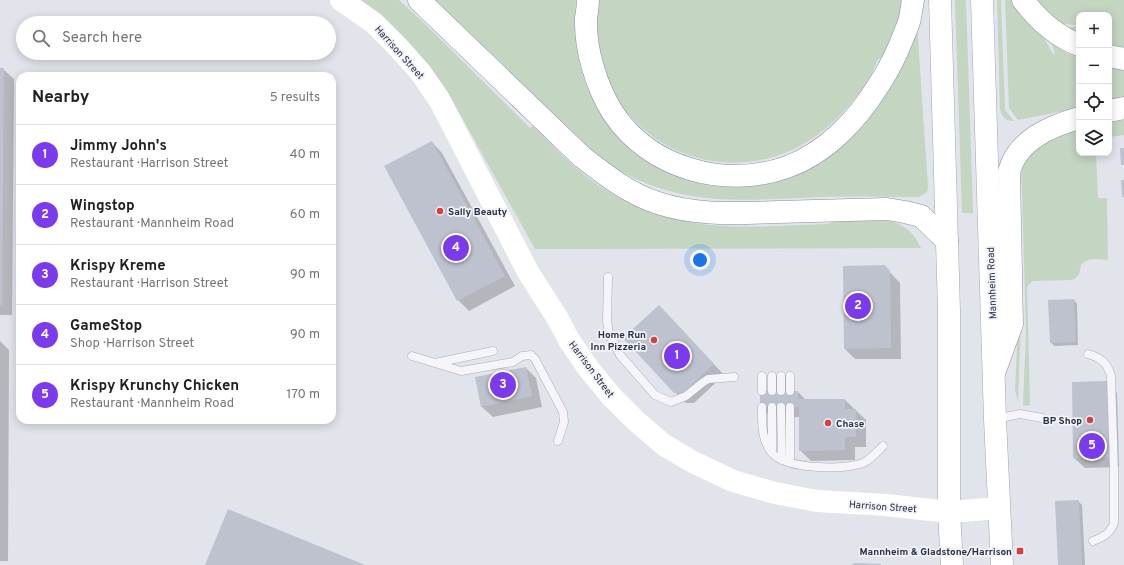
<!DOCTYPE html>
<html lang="en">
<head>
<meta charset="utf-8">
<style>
  :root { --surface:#fff; --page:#f6f6f6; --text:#202124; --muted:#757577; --line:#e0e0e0; --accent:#7c3aed }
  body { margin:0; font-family:Overpass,sans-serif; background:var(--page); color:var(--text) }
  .controls { position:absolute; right:12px; top:12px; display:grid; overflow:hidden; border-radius:8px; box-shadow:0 2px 10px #0003 }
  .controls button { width:36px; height:36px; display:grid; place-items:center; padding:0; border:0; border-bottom:1px solid var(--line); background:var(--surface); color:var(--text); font:20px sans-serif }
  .you { position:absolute; left:700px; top:260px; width:14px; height:14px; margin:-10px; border:3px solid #fff; border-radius:50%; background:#1a73e8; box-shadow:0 0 0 6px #1a73e833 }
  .badge { display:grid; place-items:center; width:26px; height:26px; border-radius:50%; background:var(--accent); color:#fff; font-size:13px; font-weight:700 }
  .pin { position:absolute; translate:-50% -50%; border:2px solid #fff; box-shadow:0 1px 4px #0006 }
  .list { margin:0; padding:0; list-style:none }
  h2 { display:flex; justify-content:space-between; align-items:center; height:52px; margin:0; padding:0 16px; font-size:17px }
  h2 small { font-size:13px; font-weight:400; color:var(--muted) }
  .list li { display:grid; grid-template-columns:26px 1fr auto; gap:12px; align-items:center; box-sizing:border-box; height:60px; padding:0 16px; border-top:1px solid var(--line) }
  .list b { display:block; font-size:15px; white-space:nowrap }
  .list p { margin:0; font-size:13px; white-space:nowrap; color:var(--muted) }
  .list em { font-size:13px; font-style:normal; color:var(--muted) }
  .icon { flex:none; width:22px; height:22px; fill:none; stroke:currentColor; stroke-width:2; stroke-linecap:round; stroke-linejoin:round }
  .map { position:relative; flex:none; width:1124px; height:565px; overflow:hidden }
  .search { position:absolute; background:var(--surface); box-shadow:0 2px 10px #0003; left:16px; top:16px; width:320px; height:44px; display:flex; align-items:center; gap:10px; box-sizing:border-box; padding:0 14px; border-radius:22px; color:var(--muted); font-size:15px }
  .panel { position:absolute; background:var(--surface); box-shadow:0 2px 10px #0003; left:16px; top:72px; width:320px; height:352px; border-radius:12px }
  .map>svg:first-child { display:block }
  .green { fill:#c4d5c2 }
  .shadow { fill:#0003 }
  .building { fill:#bec2ce }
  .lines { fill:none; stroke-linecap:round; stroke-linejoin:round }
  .lane-casing { stroke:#aaadb9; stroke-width:9 }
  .primary-casing { stroke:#a0a6b7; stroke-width:23 }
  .highway-casing { stroke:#888ea2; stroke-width:23 }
  .lane { stroke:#f5f5f9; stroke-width:8 }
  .secondary { stroke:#fff; stroke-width:22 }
  .primary { stroke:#fff; stroke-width:22 }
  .highway { stroke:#fff; stroke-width:22 }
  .poi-dot { fill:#d54141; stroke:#f1f3f8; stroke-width:1.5 }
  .labels { text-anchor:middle; stroke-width:3.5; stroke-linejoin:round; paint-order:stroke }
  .street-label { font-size:10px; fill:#292e44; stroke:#f1f3f8 }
  .poi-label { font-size:10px; font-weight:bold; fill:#292e44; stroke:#f1f3f8; text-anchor:end }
</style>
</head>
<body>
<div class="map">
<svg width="1124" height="565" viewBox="0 0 1124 565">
  <rect width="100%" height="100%" fill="#e1e4eb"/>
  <path class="green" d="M361 0H399L421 20 530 128 533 126C554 146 574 169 598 185 674 236 741 227 827 224L835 221C868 220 905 211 921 248L535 249 446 89C422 55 395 24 361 0Z
    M434 0H576L575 24 577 46 580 66 586 85 596 106 610 126 647 160 805 170 917 24 928 187 927 192 919 197C886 197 852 196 819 197 751 200 689 207 626 174 612 167 599 156 587 146Z
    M597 0H905C900 15 895 29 889 43 888 46 887 51 885 54 883 56 880 58 878 60 875 64 874 69 872 74 856 100 832 128 805 143 733 186 638 156 606 77 602 69 597 49 596 39 595 27 597 13 597 0Z
    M955 0H966L973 213H962Z
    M997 0H1001L1005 110 1014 121C1005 121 1002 117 1000 109Z
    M1005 0H1011L1044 38 1053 54 1055 53 1051 43 1067 53 1079 58V108L1018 120 1009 108Z
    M1037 0H1124V48L1109 45V15H1079V35L1064 27H1077V25L1063 24 1054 19Z
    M1109 67 1124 70V99L1109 102Z
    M1124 120V135L1109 137V123Z
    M1079 128V153H1096L1098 198H1107L1108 260C1102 260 1092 258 1086 261 1076 265 1085 274 1072 280L1033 281 1029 284 1027 287 1030 400V405L1026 406 1023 405 1026 331 1021 161 1033 147Z
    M1021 321 1018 401 1015 390 1018 324Z"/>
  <path class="shadow" d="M0 69H3L14 79 12 315H0Z
    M432 142 442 153 515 286 469 311 458 300 386 167Z
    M884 266 900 283 901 359H855L845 349Z
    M1074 300 1077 304 1078 345 1054 346 1051 342Z
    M670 317 724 375 694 403H686L675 392Z
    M0 341 9 350 8 561H0Z
    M526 368 536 378 542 407 493 417 482 407 476 378Z
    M1106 382 1117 393 1119 467 1085 468 1074 458Z
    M798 392 806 400H845L866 420V447H855V460L811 461 800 450V417H771L761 407Z
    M1078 501 1082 505 1085 565H1059Z"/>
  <path class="building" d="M0 68H4L2 305H0Z
    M432 141 505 276 457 301 384 166Z
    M1120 148H1124V165H1121Z
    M1121 180H1124V197H1122Z
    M885 265 890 271 891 348 844 349 843 266Z
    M1074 299 1076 342 1050 343 1048 300Z
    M659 305 714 364 683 393H674L623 338Z
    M526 367 532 396 481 407 475 377Z
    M1107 381 1109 457 1073 458 1072 382Z
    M760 391H798V399H845V409H856V437H845V450L799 451V407H760Z
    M1079 500 1082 565H1058L1055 501Z
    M228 509 365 565H205Z
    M855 563 881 564V565H851Z"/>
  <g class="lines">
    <defs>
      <path id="lane" d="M608 277 607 321 609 334 614 343 620 355 655 395 671 402 686 396 702 383 708 379 734 377
        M1088 354C1101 358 1107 362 1111 376L1114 470V523C1110 534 1103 537 1093 541
        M412 356 461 371 513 362 522 356 531 355 535 359 563 412 564 422 558 441
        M435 363 493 351
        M762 376V391
        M772 376V391
        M781 376V391
        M790 376V391
        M762 407C762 423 761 441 773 454 788 469 846 471 865 462 872 458 877 452 883 446
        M772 407V453
        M781 407 782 460
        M790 407V462
        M996 419 1020 414 1042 418"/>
      <path id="primary" d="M940 0 949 311V512L952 565
        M982 0 995 419 1002 565"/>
      <path id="highway" d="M419 0 581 156C604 174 629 194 658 203 697 216 737 213 778 212 814 211 851 210 887 209L905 212 921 216 947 241
        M588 0C588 6 587 12 586 18 585 49 596 86 613 113 650 169 725 189 787 167 826 153 857 120 878 86 889 70 897 53 904 35 906 29 909 24 910 18 911 12 912 6 913 0
        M1023 0C1038 20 1056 36 1079 45
        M1109 56 1124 59
        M1109 111 1124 108
        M994 373 1012 324 1009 172C1017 140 1051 126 1079 118"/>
    </defs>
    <use href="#lane" class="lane-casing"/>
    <use href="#primary" class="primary-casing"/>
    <use href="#highway" class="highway-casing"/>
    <use href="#lane" class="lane"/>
    <path class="secondary" d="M341 0 374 23 397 46 421 73 440 101 528 272 558 319 569 340 588 368 611 396 636 421 664 445 693 462 733 481 775 493 817 501 886 505 949 512 998 508"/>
    <use href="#primary" class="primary"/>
    <use href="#highway" class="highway"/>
  </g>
  <g class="poi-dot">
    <circle cx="440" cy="211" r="4"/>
    <circle cx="654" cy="340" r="4"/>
    <circle cx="1090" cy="420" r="4"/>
    <circle cx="828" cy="423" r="4"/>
    <rect x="1016" y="547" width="8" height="8" rx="2"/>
  </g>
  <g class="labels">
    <g class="street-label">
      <text transform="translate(400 52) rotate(48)" y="4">Harrison Street</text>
      <text transform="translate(991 283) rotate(-92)" y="4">Mannheim Road</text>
      <text transform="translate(592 369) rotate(53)" y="4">Harrison Street</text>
      <text transform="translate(883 506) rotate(4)" y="4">Harrison Street</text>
    </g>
    <g class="poi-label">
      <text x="448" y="215" text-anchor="start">Sally Beauty</text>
      <text x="646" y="338">Home Run<tspan x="646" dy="12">Inn Pizzeria</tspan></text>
      <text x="1082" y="424">BP Shop</text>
      <text x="836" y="427" text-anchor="start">Chase</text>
      <text x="1012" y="555">Mannheim &amp; Gladstone/Harrison</text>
    </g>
  </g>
</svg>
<div class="controls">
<button>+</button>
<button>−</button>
<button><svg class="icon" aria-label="locate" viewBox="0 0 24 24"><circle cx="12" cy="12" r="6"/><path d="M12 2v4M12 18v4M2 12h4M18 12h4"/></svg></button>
<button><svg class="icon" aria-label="layers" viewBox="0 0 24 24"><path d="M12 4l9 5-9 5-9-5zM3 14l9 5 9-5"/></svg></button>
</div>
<div class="you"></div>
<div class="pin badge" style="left:677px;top:356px">1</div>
<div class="pin badge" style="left:858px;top:306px">2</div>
<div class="pin badge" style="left:503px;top:385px">3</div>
<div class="pin badge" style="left:456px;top:248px">4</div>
<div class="pin badge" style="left:1092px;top:446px">5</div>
<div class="search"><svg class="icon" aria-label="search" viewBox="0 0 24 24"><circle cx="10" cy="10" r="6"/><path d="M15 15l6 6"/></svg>Search here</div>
<section class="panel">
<h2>Nearby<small>5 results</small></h2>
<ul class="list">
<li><span class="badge">1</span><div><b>Jimmy John's</b><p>Restaurant · Harrison Street</p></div><em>40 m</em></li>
<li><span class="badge">2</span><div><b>Wingstop</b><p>Restaurant · Mannheim Road</p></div><em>60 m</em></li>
<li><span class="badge">3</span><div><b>Krispy Kreme</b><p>Restaurant · Harrison Street</p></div><em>90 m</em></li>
<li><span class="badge">4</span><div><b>GameStop</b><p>Shop · Harrison Street</p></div><em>90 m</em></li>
<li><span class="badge">5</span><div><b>Krispy Krunchy Chicken</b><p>Restaurant · Mannheim Road</p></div><em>170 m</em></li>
</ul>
</section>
</div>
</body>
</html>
